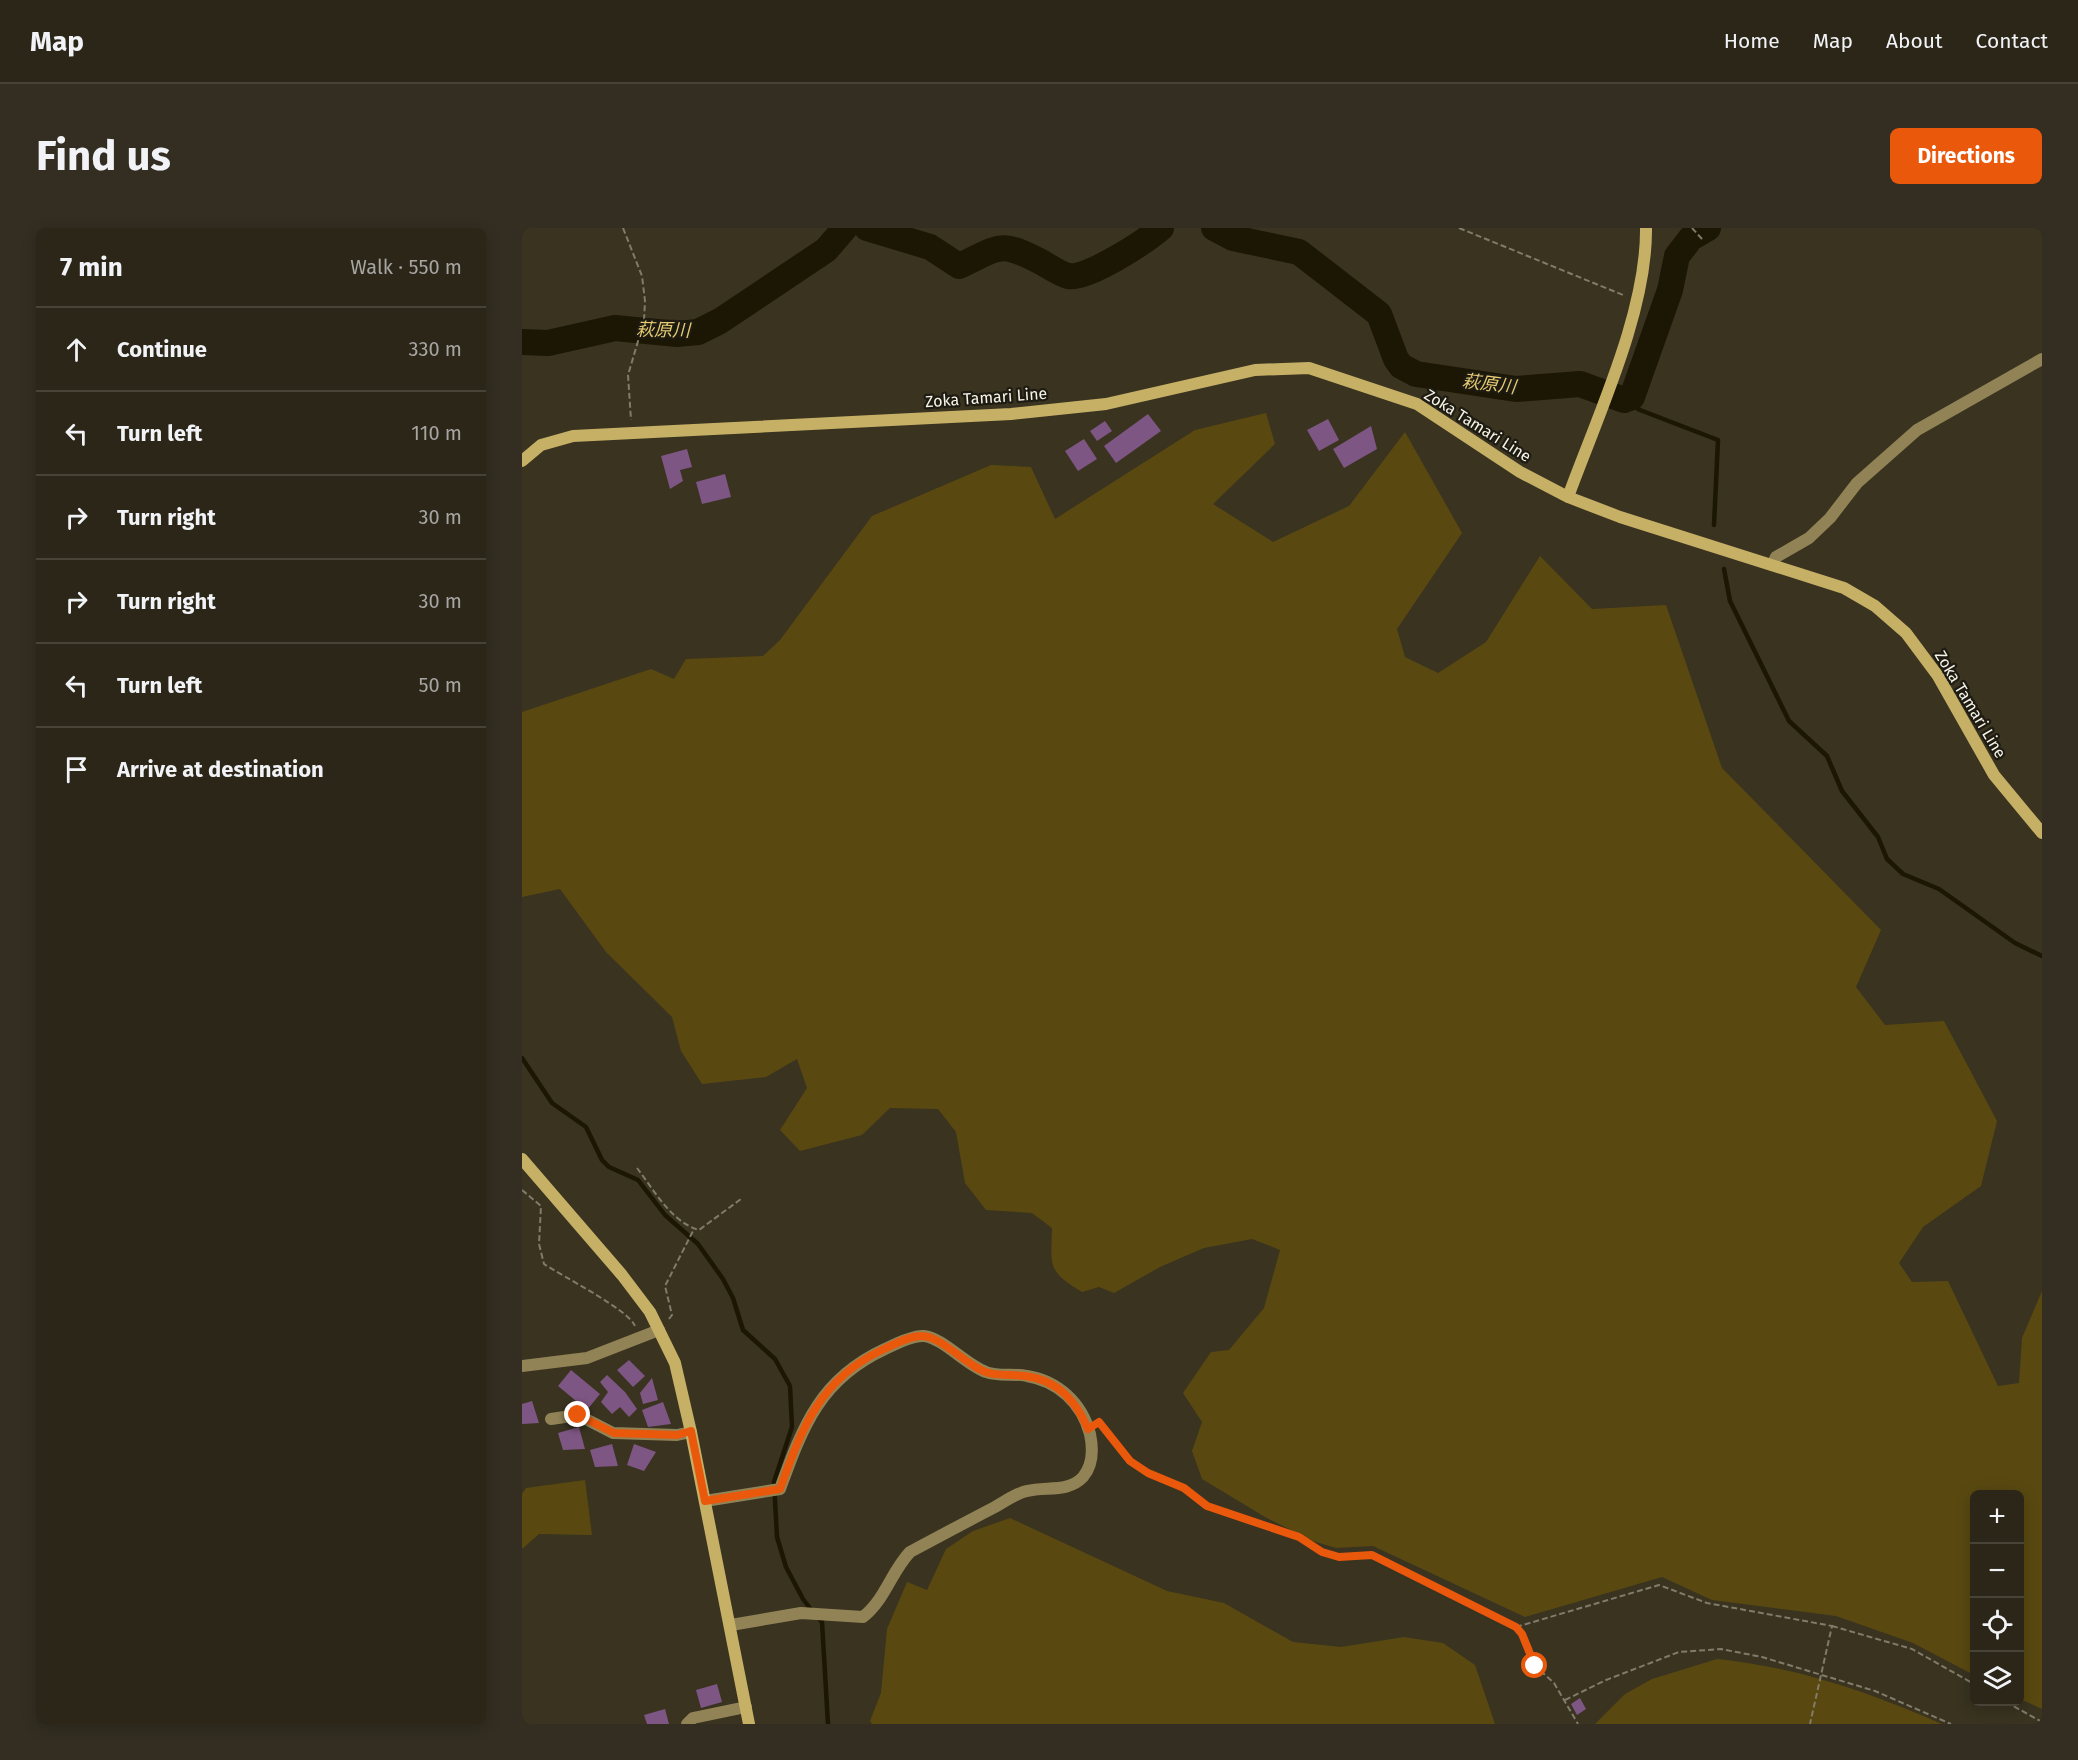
<!DOCTYPE html>
<html lang="en">
<head>
<meta charset="utf-8">
<style>
  :root { --surface:#2b2618; --page:#332e21; --text:#f1f3f6; --muted:#a6a5a2; --line:#474337; --accent:#ea580c }
  body { margin:0; font-family:"Fira Sans","Noto Sans JP",sans-serif; background:var(--page); color:var(--text) }
  .controls { position:absolute; right:18px; bottom:18px; display:grid; overflow:hidden; border-radius:9px; box-shadow:0 3px 15px #0003 }
  .controls button { width:54px; height:54px; display:grid; place-items:center; padding:0; border:0; border-bottom:2px solid var(--line); background:var(--surface); color:var(--text); font:30px sans-serif }
  .stop { position:absolute; width:18px; height:18px; margin:-14px; border:4px solid #ea580c; border-radius:50%; background:#fff }
  .stop.end { background:#ea580c; border-color:#fff; box-shadow:0 2px 6px #0008 }
  .list { margin:0; padding:0; list-style:none }
  h2 { display:flex; justify-content:space-between; align-items:center; height:78px; margin:0; padding:0 24px; font-size:26px }
  h2 small { font-size:20px; font-weight:400; color:var(--muted) }
  .list li { display:grid; grid-template-columns:39px 1fr auto; gap:18px; align-items:center; box-sizing:border-box; height:84px; padding:0 24px; border-top:2px solid var(--line) }
  .list b { display:block; font-size:22px; white-space:nowrap }
  .list em { font-size:20px; font-style:normal; color:var(--muted) }
  .icon { flex:none; width:33px; height:33px; fill:none; stroke:currentColor; stroke-width:2; stroke-linecap:round; stroke-linejoin:round }
  .map { position:relative; flex:none; width:1520px; height:1496px; overflow:hidden; border-radius:9px }
  header { display:flex; align-items:center; gap:36px; box-sizing:border-box; height:84px; padding:0 30px; background:var(--surface); border-bottom:2px solid var(--line) }
  header strong { font-size:28px }
  nav { display:flex; gap:33px; margin-inline-start:auto; font-size:21px }
  .intro { display:flex; align-items:center; justify-content:space-between; box-sizing:border-box; height:144px; padding:0 36px }
  h1 { margin:0; font-size:42px }
  .button { padding:15px 27px; border-radius:9px; background:var(--accent); color:#fff; font-size:21px; font-weight:700 }
  main { display:flex; gap:36px; padding:0 36px }
  aside { flex:1; background:var(--surface); border-radius:9px; box-shadow:0 3px 15px #0003 }
  .map>svg:first-child { display:block }
  .green { fill:#594911 }
  .lines { fill:none; stroke-linecap:round; stroke-linejoin:round }
  .stream { stroke:#1c1604; stroke-width:4.5 }
  .river { stroke:#1c1604; stroke-width:26 }
  .building { fill:#7e5683 }
  .path { stroke:#807b6b; stroke-width:2; stroke-dasharray:6 3; stroke-linecap:butt }
  .street { stroke:#918356; stroke-width:12 }
  .secondary { stroke:#c6b066; stroke-width:12 }
  .route { stroke:#ea580c; stroke-width:8 }
  .labels { text-anchor:middle; stroke-width:4.5; stroke-linejoin:round; paint-order:stroke }
  .street-label { font-size:16px; fill:#f6f3e7; stroke:#1d1b12 }
  .water-label { font-size:18px; font-style:italic; fill:#e6cb72; stroke:#1d1b12 }
</style>
</head>
<body>
<header>
<strong>Map</strong>
<nav><a>Home</a><a>Map</a><a>About</a><a>Contact</a></nav>
</header>
<div class="intro"><h1>Find us</h1><a class="button">Directions</a></div>
<main>
<aside>
<h2>7 min<small>Walk · 550 m</small></h2>
<ul class="list">
<li><svg class="icon" aria-label="ahead" viewBox="0 0 24 24"><path d="M12 20V5M6 11l6-6 6 6"/></svg><div><b>Continue</b></div><em>330 m</em></li>
<li><svg class="icon" aria-label="left" viewBox="0 0 24 24"><path d="M17 20v-9H6M10 6l-5 5 5 5"/></svg><div><b>Turn left</b></div><em>110 m</em></li>
<li><svg class="icon" aria-label="right" viewBox="0 0 24 24"><path d="M7 20v-9h11M14 6l5 5-5 5"/></svg><div><b>Turn right</b></div><em>30 m</em></li>
<li><svg class="icon" aria-label="right" viewBox="0 0 24 24"><path d="M7 20v-9h11M14 6l5 5-5 5"/></svg><div><b>Turn right</b></div><em>30 m</em></li>
<li><svg class="icon" aria-label="left" viewBox="0 0 24 24"><path d="M17 20v-9H6M10 6l-5 5 5 5"/></svg><div><b>Turn left</b></div><em>50 m</em></li>
<li><svg class="icon" aria-label="arrive" viewBox="0 0 24 24"><path d="M6 21V4h12l-3 4 3 4H6"/></svg><div><b>Arrive at destination</b></div></li>
</ul>
</aside>
<div class="map">
<svg width="1520" height="1496" viewBox="0 0 1520 1496">
  <rect width="100%" height="100%" fill="#393320"/>
  <path class="green" d="M744 185 753 216 691 276 751 314 827 278 883 204 940 305 875 401 883 429 916 445 964 414 1018 328 1070 381 1144 377 1200 540 1359 702 1334 759 1363 797 1422 793 1475 893 1459 958 1401 999 1377 1035 1390 1054 1426 1053 1476 1158 1497 1155 1500 1110 1520 1063V1481L1498 1471V1266H1452V1447L1391 1415 1314 1388 1190 1372 1140 1349 1003 1389 851 1318 814 1320 791 1313 743 1289 680 1251 670 1223 680 1194 661 1165 689 1124 707 1122 742 1080 758 1022 730 1011 682 1020 638 1039 592 1065 577 1059 560 1064C525 1043 529 1038 530 1000L510 985 464 982 443 955 434 904 416 881 368 880 340 907 278 923 258 902 285 860 275 831 244 849 180 856 159 823 150 789 84 724 38 661 0 669V484L129 441 152 451 164 431 241 428 258 412 350 288 469 237 509 239 533 291 673 202Z
    M63 1252 70 1307 17 1306 0 1321V1266L4 1260Z
    M488 1290 645 1363 702 1375 771 1414 819 1419 882 1409 921 1415 953 1437 973 1496H350L348 1493 359 1465 365 1401 385 1354 405 1362 424 1321 451 1303Z
    M1195 1431C1274 1439 1347 1464 1420 1496H1073L1103 1466 1130 1451Z"/>
  <g class="lines">
    <path class="stream" d="M1102 172 1118 182 1196 212 1192 297
      M1202 341 1208 373 1267 493 1305 528 1320 563 1356 609 1365 631 1381 646 1417 661 1493 715 1520 728
      M0 830 30 875 64 899 80 932 87 939 116 952 143 987 176 1016 201 1051 211 1070 221 1102 253 1131 268 1158 270 1199 252 1254 255 1309 264 1339 281 1371 290 1383
      M296 1389 300 1394 306 1496"/>
    <path class="river" d="M345 0 408 19 437 38C480 18 477 12 521 35 528 39 538 46 546 48 565 52 624 13 639 0
      M692 0 711 10 777 24 857 86 874 131 879 138 894 146 994 161 1058 156 1102 172 1110 169 1148 62 1155 28 1169 10 1186 0
      M0 114 26 115 93 100 155 106 176 104 198 93 304 22 323 0"/>
  </g>
  <path class="building" d="M626 186 639 203 594 235 582 218Z
    M806 191 817 212 797 223 785 202Z
    M583 193 590 203 575 213 568 203Z
    M849 198 855 221 822 240 811 221Z
    M562 211 575 231 556 243 543 223Z
    M165 221 170 239 158 242 161 253 148 261 139 228Z
    M203 246 209 269 180 276 174 254Z
    M107 1132 123 1148 111 1159 95 1142Z
    M49 1142 78 1166 65 1182 36 1158Z
    M85 1147 103 1164 115 1181 107 1189 98 1179 90 1186 79 1174 86 1164 78 1154Z
    M130 1150 136 1172 121 1176 118 1165Z
    M10 1173 17 1195 0 1196V1176Z
    M141 1174 149 1196 126 1199 120 1182Z
    M57 1199 63 1221 41 1222 36 1205Z
    M90 1216 96 1238 73 1239 68 1222Z
    M112 1216 134 1224 122 1243 105 1237Z
    M195 1456 200 1474 179 1480 174 1462Z
    M1058 1470 1064 1481 1055 1487 1049 1476Z
    M143 1481 147 1496H125L122 1487Z"/>
  <g class="lines">
    <path class="path" d="M101 0 120 48 123 73 122 93 106 147 109 192
      M937 0 1101 67
      M1170 0 1180 11
      M115 940C132 962 149 994 177 1002L219 971
      M0 962 19 978 17 1016 22 1036C40 1048 107 1082 113 1098
      M147 1091 150 1087 143 1058 172 1001
      M580 1198 608 1233 626 1245 662 1260 685 1278 777 1309 800 1324 817 1329 850 1327 994 1399 1000 1406 1013 1438 1032 1455 1056 1496
      M1310 1398 1390 1421 1452 1456
      M994 1399 1137 1357 1185 1375 1310 1398 1288 1496
      M1043 1472 1084 1452 1157 1424 1199 1421 1240 1429 1353 1463 1429 1496
      M1484 1474 1520 1494"/>
    <path class="street" d="M1250 337 1254 329 1287 310 1308 290 1335 255 1395 202 1520 131
      M0 1138 65 1130 137 1102
      M29 1191 56 1187 91 1205 155 1207 169 1204
      M183 1273 258 1261C281 1198 298 1151 363 1121 373 1116 391 1107 402 1108 421 1110 444 1137 464 1144 477 1149 492 1145 505 1148 536 1153 560 1175 568 1206 571 1220 571 1237 561 1249 546 1265 524 1258 505 1263 494 1265 482 1274 473 1279 444 1294 416 1309 388 1324 369 1344 363 1372 341 1389L279 1385 209 1397
      M165 1496 171 1490 224 1479"/>
    <path class="secondary" d="M0 233 19 217 51 208 489 186 584 176 733 142 787 140 895 176 998 244 1046 269 1098 289 1322 360 1353 378 1384 405 1416 448 1472 547 1520 605
      M1046 269C1075 189 1125 84 1124 0
      M0 931 100 1047 128 1084 153 1135 169 1204 227 1496"/>
  </g>
  <g class="lines">
    <path class="route" d="M56 1187 92 1205 155 1207 169 1203 183 1273 258 1261C280 1200 298 1151 360 1122 371 1117 387 1108 399 1108 419 1107 446 1140 467 1145 478 1148 492 1146 503 1148 536 1152 554 1173 566 1201L577 1194 608 1233 626 1245 662 1260 685 1278 777 1309 800 1324 817 1329 850 1327 994 1399 1000 1406 1013 1438"/>
  </g>
  <g class="labels">
    <g class="street-label">
      <text transform="translate(464 169) rotate(-4)" y="6">Zoka Tamari Line</text>
      <text transform="translate(956 197) rotate(32)" y="6">Zoka Tamari Line</text>
      <text transform="translate(1449 476) rotate(59)" y="6">Zoka Tamari Line</text>
    </g>
    <g class="water-label">
      <text transform="translate(141 102) rotate(1)" y="6">萩原川</text>
      <text transform="translate(967 156) rotate(7)" y="6">萩原川</text>
    </g>
  </g>
</svg>
<div class="controls">
<button>+</button>
<button>−</button>
<button><svg class="icon" aria-label="locate" viewBox="0 0 24 24"><circle cx="12" cy="12" r="6"/><path d="M12 2v4M12 18v4M2 12h4M18 12h4"/></svg></button>
<button><svg class="icon" aria-label="layers" viewBox="0 0 24 24"><path d="M12 4l9 5-9 5-9-5zM3 14l9 5 9-5"/></svg></button>
</div>
<div class="stop" style="left:1013px;top:1438px"></div>
<div class="stop end" style="left:56px;top:1187px"></div>
</div>
</main>
</body>
</html>
